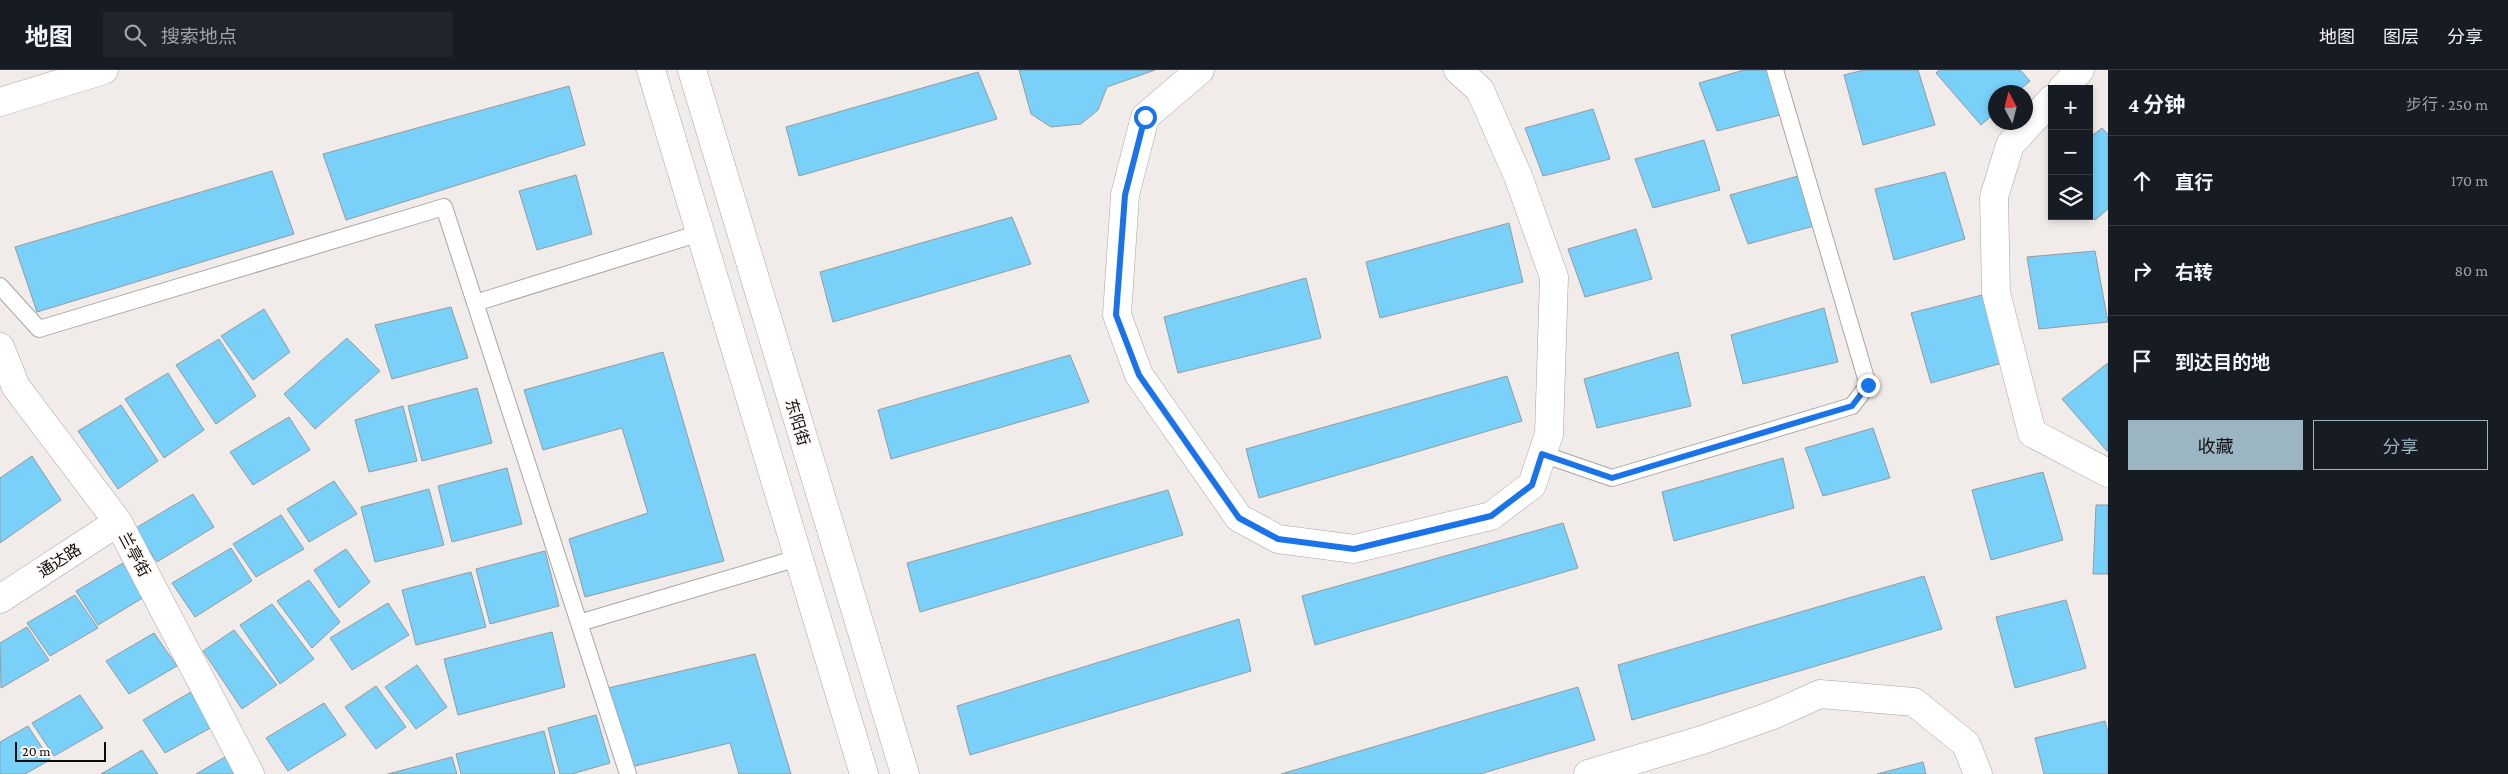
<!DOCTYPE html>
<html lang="zh">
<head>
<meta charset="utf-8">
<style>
  :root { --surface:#171b24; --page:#20242c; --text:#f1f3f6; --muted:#9ea1a6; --line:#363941; --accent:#9bb5c3 }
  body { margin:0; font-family:"Crimson Pro","Noto Sans SC",serif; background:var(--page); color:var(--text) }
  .controls { position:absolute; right:15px; top:15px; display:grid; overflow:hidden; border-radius:0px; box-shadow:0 2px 8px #0003 }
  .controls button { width:45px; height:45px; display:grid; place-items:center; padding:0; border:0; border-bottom:1px solid var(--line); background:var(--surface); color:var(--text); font:25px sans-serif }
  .compass { position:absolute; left:1988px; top:15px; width:45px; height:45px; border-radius:50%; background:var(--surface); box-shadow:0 2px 8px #0003; rotate:353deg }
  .scale { position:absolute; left:15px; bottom:12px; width:91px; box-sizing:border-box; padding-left:5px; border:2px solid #0d0b0a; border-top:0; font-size:14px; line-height:18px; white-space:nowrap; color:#0d0b0a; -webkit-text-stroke:4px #fef9f7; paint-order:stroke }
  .stop { position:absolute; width:15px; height:15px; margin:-11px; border:4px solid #1a73e8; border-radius:50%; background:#fff }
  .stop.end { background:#1a73e8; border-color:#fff; box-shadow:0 1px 5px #0008 }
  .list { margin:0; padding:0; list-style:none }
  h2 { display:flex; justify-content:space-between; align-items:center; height:65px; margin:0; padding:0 20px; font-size:21px }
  h2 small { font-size:16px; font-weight:400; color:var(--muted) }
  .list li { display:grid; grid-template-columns:32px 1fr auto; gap:15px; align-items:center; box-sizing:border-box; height:90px; padding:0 20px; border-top:1px solid var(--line) }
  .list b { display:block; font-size:19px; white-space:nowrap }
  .list em { font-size:16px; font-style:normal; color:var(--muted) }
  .actions { display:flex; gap:10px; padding:15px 20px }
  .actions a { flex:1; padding:11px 0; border:1px solid var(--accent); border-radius:0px; text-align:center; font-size:18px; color:var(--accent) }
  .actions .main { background:var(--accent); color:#111 }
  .icon { flex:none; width:28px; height:28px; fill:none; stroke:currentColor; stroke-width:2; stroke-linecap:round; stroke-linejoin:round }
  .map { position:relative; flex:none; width:2108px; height:704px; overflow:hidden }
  header { display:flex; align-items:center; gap:30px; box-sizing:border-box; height:70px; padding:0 25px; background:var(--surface); border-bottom:1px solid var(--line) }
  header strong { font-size:24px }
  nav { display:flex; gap:28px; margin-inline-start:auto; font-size:18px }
  .search { width:350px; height:45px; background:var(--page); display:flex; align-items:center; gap:12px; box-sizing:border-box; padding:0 18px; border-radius:0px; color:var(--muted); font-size:19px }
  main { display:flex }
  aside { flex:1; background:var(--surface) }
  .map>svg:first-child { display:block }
  .building { fill:#79d0f9; stroke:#969a9d }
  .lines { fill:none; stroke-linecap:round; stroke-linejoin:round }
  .service-casing { stroke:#a9a5a3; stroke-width:18 }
  .minor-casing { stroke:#a9a5a3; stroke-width:29 }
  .secondary-casing { stroke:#a9a5a3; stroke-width:29 }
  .service { stroke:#fff; stroke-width:16 }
  .minor { stroke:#fff; stroke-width:28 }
  .secondary { stroke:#fff; stroke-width:28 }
  .route { stroke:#1a73e8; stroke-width:6 }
  .labels { text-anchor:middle; stroke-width:4; stroke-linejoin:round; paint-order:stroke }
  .street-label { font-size:16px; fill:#0d0b0a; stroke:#fef9f7 }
</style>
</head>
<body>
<header>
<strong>地图</strong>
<div class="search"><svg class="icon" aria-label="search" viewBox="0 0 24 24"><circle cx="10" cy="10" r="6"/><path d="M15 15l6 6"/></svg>搜索地点</div>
<nav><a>地图</a><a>图层</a><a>分享</a></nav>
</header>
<main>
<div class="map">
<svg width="2108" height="704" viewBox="0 0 2108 704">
  <rect width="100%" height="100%" fill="#f1ecea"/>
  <path class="building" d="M1019 0H1155L1107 17 1098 40 1081 54 1051 57 1031 44Z
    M1744 0H1770L1784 44 1717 61 1699 13Z
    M1864 0H1918L1935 55 1863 75 1844 5Z
    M1939 0H2020L2030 11 2017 22H1996V42L1981 55 1936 3Z
    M978 2 997 49 799 106 786 57Z
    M569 16 585 75 346 150 323 84Z
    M1593 39 1610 89 1543 106 1525 58Z
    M2102 58 2108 64V139L2095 150 2089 143V68Z
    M1704 70 1720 120 1653 138 1635 89Z
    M272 101 294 164 37 242 15 177Z
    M1945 102 1965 169 1894 190 1875 119Z
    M576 105 592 164 537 180 519 121Z
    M1798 106 1814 156 1748 174 1730 125Z
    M1012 147 1031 194 833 252 820 202Z
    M1509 153 1523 212 1380 248 1366 192Z
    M1636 159 1652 209 1585 227 1568 179Z
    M2095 181 2108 252 2039 259 2027 187Z
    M1306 208 1321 268 1178 303 1164 247Z
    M1982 225 2002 293 1931 313 1911 243Z
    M451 237 468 288 392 309 375 255Z
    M1824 238 1838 292 1743 314 1731 265Z
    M264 239 290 282 253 310 221 266Z
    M347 268 380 301 315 359 284 324Z
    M219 269 256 326 216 354 176 295Z
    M663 282 724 491 585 527 569 469 648 443 622 358 543 380 524 320Z
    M1678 282 1691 336 1597 358 1584 309Z
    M1070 285 1089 332 891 389 878 340Z
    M2108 293V380L2107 381 2062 329Z
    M168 303 204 360 164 388 125 329Z
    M1507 306 1522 351 1259 428 1246 379Z
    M477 318 492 373 422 391 408 336Z
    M121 335 158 391 118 419 78 361Z
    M403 336 417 391 369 402 355 350Z
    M289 347 310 380 253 415 230 382Z
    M1873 358 1890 408 1823 426 1805 378Z
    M32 386 61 430 0 473V408Z
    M1783 388 1794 438 1674 471 1662 422Z
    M507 398 522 454 452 472 438 416Z
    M2043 402 2063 470 1991 490 1972 420Z
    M334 411 357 444 309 472 287 439Z
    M429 419 444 475 375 492 361 437Z
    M1168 420 1183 465 920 542 907 493Z
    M193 424 214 457 157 492 134 459Z
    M2096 435H2108V504H2093Z
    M281 445 304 479 256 507 233 474Z
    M1563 453 1578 498 1315 575 1302 526Z
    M231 478 252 511 195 547 172 513Z
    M346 479 370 512 339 538 314 500Z
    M545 481 559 536 490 554 476 499Z
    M123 493 146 526 98 555 76 521Z
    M471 502 486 557 416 575 402 520Z
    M1924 506 1942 559 1632 650 1618 595Z
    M309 510 340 552 312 578 277 531Z
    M75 525 98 558 50 586 27 553Z
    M2066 530 2086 598 2015 618 1996 547Z
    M388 533 409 565 352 600 330 568Z
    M272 534 314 589 280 614 240 555Z
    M1239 549 1251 601 970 685 957 636Z
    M27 557 49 590 1 618 0 573Z
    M234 560 277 615 242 639 203 581Z
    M552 562 565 617 458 645 444 589Z
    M154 563 177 596 129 624 106 591Z
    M755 584 791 704H739L730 673 631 697 608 618Z
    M417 595 447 637 416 659 385 617Z
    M376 616 406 657 376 679 345 637Z
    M1578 617 1595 670 1480 704H1281Z
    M191 622 214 656 165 683 143 650Z
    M80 625 103 658 54 686 32 653Z
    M324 633 346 665 288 701 266 668Z
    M596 645 610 693 572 704H560L548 658Z
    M2105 651 2108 662V704H2044L2035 668Z
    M28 656 50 690 25 704H0V672Z
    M544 661 555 704H461L456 684Z
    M142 680 158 704H101L113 697Z
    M225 687 237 704H196Z
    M452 687 457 704H388Z
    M1923 692 1926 704H1877Z"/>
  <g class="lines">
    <defs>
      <path id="service" d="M0 216 39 259 444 137 628 704
        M475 233 700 163
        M1542 384 1612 408 1852 336 1868 315 1775 0
        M579 553 798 488"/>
      <path id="minor" d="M1200 0 1145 47 1125 125 1117 245 1139 305 1239 448 1278 469 1354 479 1491 446 1532 415 1549 364 1554 207 1518 106 1480 20 1458 0
        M2062 19 2080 0
        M2052 29 2010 75 1994 127 1996 223 2032 363 2108 403
        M0 277 16 317 118 452 250 704
        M0 529 118 452
        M1588 704 1702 670 1773 645 1820 624 1914 632 1966 674 1978 704"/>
      <path id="secondary" d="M651 0 864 704
        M692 0 905 704
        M0 32 104 0"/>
    </defs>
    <use href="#service" class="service-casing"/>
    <use href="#minor" class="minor-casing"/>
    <use href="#secondary" class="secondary-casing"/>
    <use href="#service" class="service"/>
    <use href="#minor" class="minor"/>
    <use href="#secondary" class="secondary"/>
  </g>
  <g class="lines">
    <path class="route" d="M1145 47 1125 125 1116 245 1139 305 1239 448 1278 469 1354 479 1491 446 1532 415 1542 384 1612 408 1852 336 1868 315"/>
  </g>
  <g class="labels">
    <g class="street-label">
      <text transform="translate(798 352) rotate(73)" y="6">东阳街</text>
      <text transform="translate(135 484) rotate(62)" y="6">兰亭街</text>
      <text transform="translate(59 490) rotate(-33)" y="6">通达路</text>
    </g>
  </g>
</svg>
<div class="controls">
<button>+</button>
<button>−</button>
<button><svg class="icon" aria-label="layers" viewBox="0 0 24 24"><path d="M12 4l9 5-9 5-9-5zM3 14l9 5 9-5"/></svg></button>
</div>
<svg class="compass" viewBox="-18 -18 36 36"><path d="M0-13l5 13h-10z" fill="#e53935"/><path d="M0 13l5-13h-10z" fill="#9ea1a6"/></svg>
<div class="scale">20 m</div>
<div class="stop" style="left:1145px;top:47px"></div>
<div class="stop end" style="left:1868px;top:315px"></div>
</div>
<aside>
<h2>4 分钟<small>步行 · 250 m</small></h2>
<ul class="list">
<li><svg class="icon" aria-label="ahead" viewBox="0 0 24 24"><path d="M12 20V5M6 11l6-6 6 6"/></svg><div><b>直行</b></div><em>170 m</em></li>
<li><svg class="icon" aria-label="right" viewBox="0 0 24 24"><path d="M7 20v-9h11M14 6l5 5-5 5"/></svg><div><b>右转</b></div><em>80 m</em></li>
<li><svg class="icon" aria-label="arrive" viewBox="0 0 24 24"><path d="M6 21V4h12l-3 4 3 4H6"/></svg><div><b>到达目的地</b></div></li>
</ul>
<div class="actions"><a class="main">收藏</a><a>分享</a></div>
</aside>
</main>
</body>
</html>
